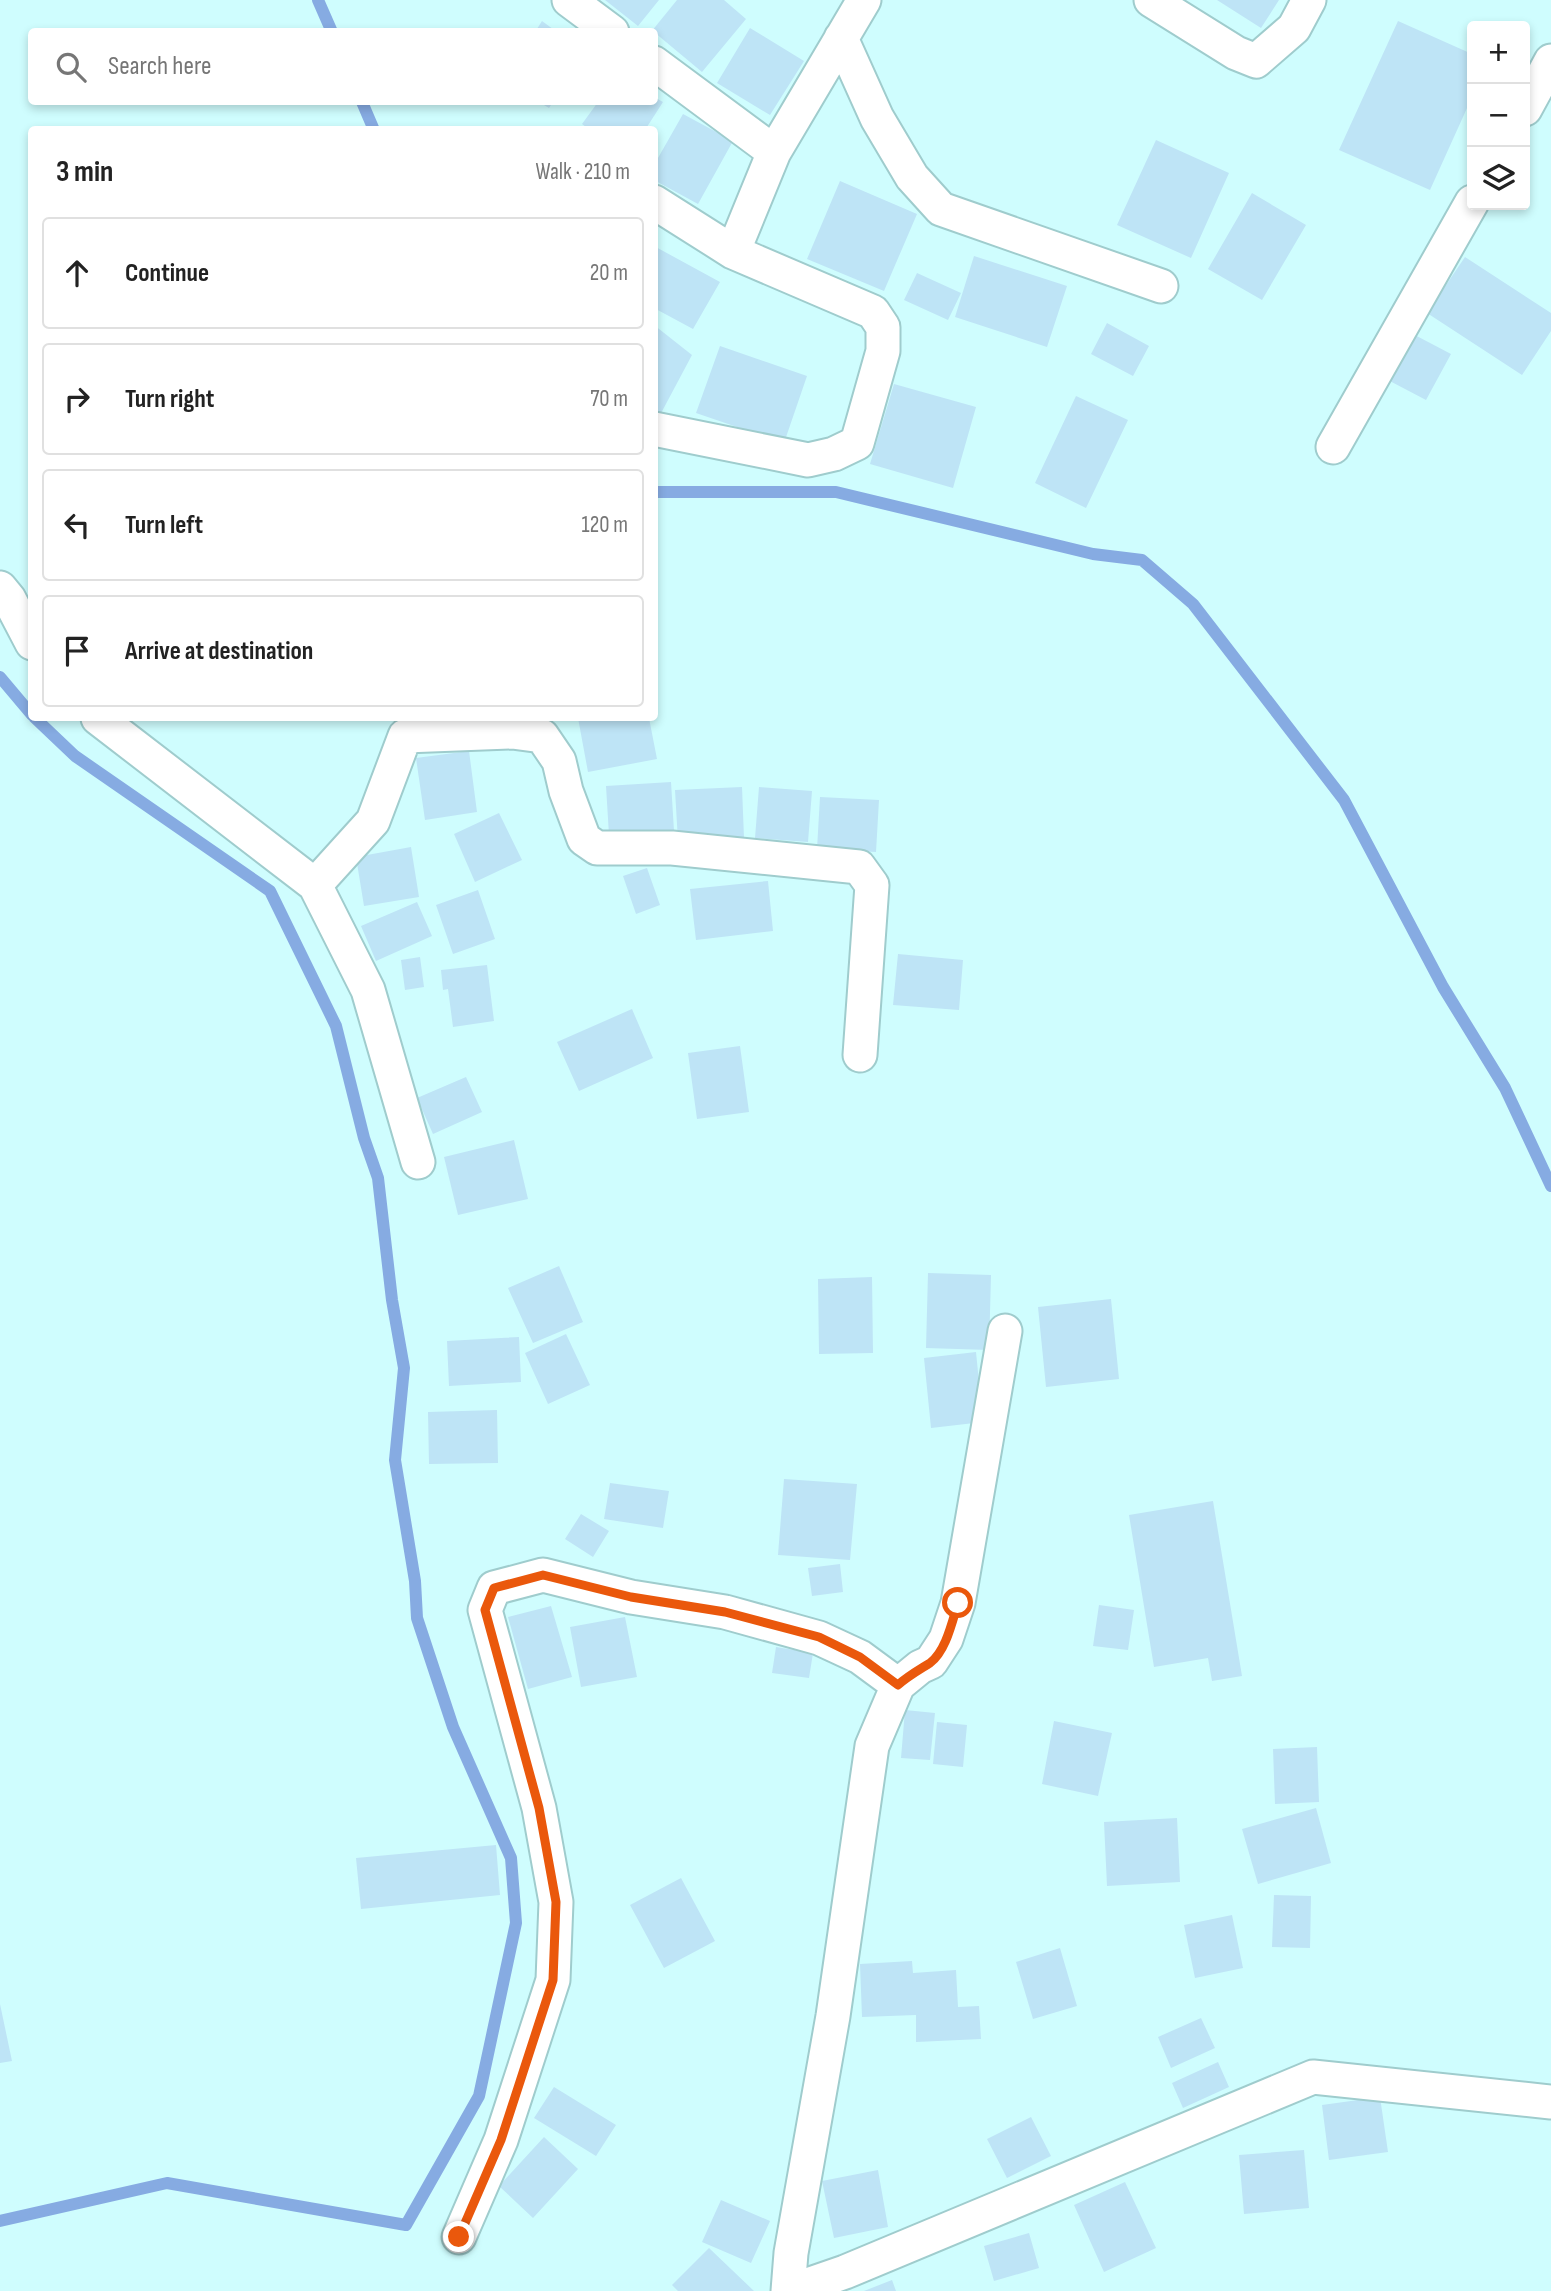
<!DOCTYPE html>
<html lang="en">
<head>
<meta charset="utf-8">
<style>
  :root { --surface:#fff; --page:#f6f6f6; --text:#222; --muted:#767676; --line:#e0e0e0 }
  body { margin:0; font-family:"Sofia Sans Condensed",sans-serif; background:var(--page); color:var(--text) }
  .controls { position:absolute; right:21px; top:21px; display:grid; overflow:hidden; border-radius:7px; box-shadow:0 4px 10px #0003 }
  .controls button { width:63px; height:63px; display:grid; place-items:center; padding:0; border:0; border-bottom:2px solid var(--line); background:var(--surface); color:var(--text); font:35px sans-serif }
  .stop { position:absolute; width:21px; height:21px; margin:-16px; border:5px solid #ea580c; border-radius:50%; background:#fff }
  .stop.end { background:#ea580c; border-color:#fff; box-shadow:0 2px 7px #0008 }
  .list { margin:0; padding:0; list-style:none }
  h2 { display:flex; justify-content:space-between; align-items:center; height:91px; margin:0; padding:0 28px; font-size:30px }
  h2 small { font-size:23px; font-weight:400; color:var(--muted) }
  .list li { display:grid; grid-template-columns:46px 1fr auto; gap:21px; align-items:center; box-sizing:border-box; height:112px; margin:0 14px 14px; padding:0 14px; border:2px solid var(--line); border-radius:7px }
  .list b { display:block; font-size:26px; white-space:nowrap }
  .list em { font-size:23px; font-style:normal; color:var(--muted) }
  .icon { flex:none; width:38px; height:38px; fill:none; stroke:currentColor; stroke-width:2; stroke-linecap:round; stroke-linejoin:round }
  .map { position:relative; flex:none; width:1551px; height:2291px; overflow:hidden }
  .search { position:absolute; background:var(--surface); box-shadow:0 4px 10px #0003; left:28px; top:28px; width:630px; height:77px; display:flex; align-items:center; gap:18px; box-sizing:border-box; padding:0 24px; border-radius:7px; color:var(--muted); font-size:26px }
  .panel { position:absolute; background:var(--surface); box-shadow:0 4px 10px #0003; left:28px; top:126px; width:630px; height:595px; border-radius:7px }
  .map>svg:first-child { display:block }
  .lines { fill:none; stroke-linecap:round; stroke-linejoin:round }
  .stream { stroke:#86abe2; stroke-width:12 }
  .building { fill:#bee4f6 }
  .street-casing { stroke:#9fcccd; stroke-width:37 }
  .street { stroke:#fff; stroke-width:33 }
  .route { stroke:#ea580c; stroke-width:9 }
</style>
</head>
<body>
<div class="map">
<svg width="1551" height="2291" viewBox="0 0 1551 2291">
  <rect width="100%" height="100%" fill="#cffdfe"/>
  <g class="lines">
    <path class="stream" d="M318 0 332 32
      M362 102 374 130
      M654 492H836L1093 554 1142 560 1193 604 1344 800 1443 987 1505 1088 1551 1186
      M0 677 32 715
      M0 2221 167 2183 406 2225 479 2096 516 1923 511 1858 453 1727 417 1618 415 1581 395 1460 404 1368 392 1300 378 1178 364 1138 336 1026 270 891 75 756 35 718"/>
  </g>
  <path class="building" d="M605 0H659L638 26Z
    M677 0H724L746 19 702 72 654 32H651Z
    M1217 0H1279L1261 28Z
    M542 21 557 32H535Z
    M1398 21 1472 54V97L1430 190 1339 150Z
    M750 28 804 61 770 115 717 83Z
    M654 97 663 102 645 130H590L582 124 598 102H654Z
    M539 102H553L549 108Z
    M683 114 733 141 698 204 654 180V165Z
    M1156 140 1229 173 1191 258 1117 225Z
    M840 181 917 214 884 291 807 259Z
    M1252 193 1306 225 1262 300 1208 269Z
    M654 246 720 282 693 329 654 308Z
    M974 256 1067 286 1047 347 955 317Z
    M1465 257 1551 313V331L1522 375 1427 313Z
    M917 273 961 293 948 320 904 300Z
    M1107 323 1149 346 1133 376 1091 354Z
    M654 325 692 355 659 417 654 415Z
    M1411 333 1451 354 1426 400 1386 379Z
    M720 346 807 376 784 443 696 413Z
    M894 384 976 407 953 488 870 464Z
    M1076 396 1128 420 1086 508 1035 483Z
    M578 718H649L657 759 588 772Z
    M469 751 477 812 425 820 416 758Z
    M671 782 674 831 609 835 606 786Z
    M742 787 744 838 678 841 675 790Z
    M759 787 812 791 808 842 755 838Z
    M820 797 879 800 876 852 817 849Z
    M499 813 522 860 475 882 454 834Z
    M411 847 419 897 364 906 356 857Z
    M647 868 660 905 636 914 623 876Z
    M768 881 773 931 696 940 690 889Z
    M478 890 495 939 453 954 436 905Z
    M417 902 432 936 376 961 361 926Z
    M898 954 963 960 959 1010 893 1005Z
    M420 957 424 987 405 990 401 960Z
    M487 965 494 1021 453 1027 448 989 443 990 441 970Z
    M632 1009 653 1058 579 1091 557 1042Z
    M740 1046 749 1112 697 1119 688 1053Z
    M466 1077 482 1112 433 1134 417 1098Z
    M514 1140 528 1199 458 1215 444 1157Z
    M559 1266 583 1322 533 1343 508 1288Z
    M928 1273 991 1275 989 1350 926 1348Z
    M872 1277 873 1353 819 1354 818 1279Z
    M1111 1299 1119 1379 1046 1387 1038 1307Z
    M566 1334 590 1385 548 1404 525 1353Z
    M519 1337 521 1382 449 1386 447 1341Z
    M976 1352 983 1422 931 1428 924 1358Z
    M497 1410 498 1463 429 1464 428 1412Z
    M784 1479 857 1484 850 1560 778 1555Z
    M610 1483 669 1491 663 1528 604 1519Z
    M1213 1501 1242 1676 1212 1681 1208 1658 1154 1667 1129 1515Z
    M581 1514 609 1531 593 1557 565 1539Z
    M840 1564 843 1592 812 1596 808 1568Z
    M1099 1605 1134 1610 1128 1650 1093 1646Z
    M551 1606 572 1677 528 1689 508 1617Z
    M625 1617 637 1677 581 1687 570 1627Z
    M776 1647 813 1653 809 1678 772 1673Z
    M905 1710 935 1713 930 1760 901 1758Z
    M1054 1721 1112 1733 1098 1796 1042 1784Z
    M937 1722 967 1725 963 1767 933 1764Z
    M1317 1747 1319 1802 1275 1804 1273 1749Z
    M1316 1808 1331 1863 1258 1884 1242 1829Z
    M1177 1818 1180 1882 1107 1886 1104 1822Z
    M496 1845 500 1895 361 1909 356 1858Z
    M681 1878 715 1941 664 1968 630 1905Z
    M1274 1895 1311 1896 1310 1948 1272 1947Z
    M1232 1915 1243 1968 1195 1978 1184 1925Z
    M1060 1948 1077 2006 1033 2019 1016 1962Z
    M912 1961 913 1973 956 1970 958 2007 979 2006 981 2039 916 2042V2015L862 2017 860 1964Z
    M0 2004 12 2061 0 2063Z
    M1201 2018 1215 2048 1171 2068 1158 2037Z
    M1218 2062 1229 2087 1183 2108 1172 2083Z
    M554 2087 616 2125 596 2156 534 2118Z
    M1380 2097 1388 2152 1329 2160 1322 2105Z
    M1031 2117 1051 2156 1007 2178 987 2139Z
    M544 2137 578 2169 533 2218 499 2186Z
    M1304 2150 1309 2208 1244 2214 1239 2155Z
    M878 2170 888 2227 834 2238 822 2181Z
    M1125 2182 1156 2248 1104 2272 1074 2205Z
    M721 2200 770 2221 751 2263 702 2242Z
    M1029 2233 1039 2268 994 2281 984 2246Z
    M709 2248 754 2291H678L672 2285Z
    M892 2280 896 2291H864Z"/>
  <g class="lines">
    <defs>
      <path id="street" d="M569 0 612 32
        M1151 0 1236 53 1256 61 1294 28 1309 0
        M841 38 877 118 912 177 941 209 1161 286
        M654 63 774 152
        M1525 109 1551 61
        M654 202 733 252 873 312 883 327V351L857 443 834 454 808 460 654 429
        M733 252 774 152 864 0
        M1333 447 1472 202
        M0 588 9 599 32 643
        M98 718 315 885 368 990 418 1162
        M315 885 373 821 405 736 512 732 542 736 559 761 566 791 584 839 597 848H672L859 867 872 885 860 1055
        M459 2237 501 2140 553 1980 556 1902 539 1808 485 1610 494 1588 543 1575 631 1597 725 1612 819 1638 860 1657 898 1685
        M788 2291 791 2253 833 2016 872 1746 898 1685 920 1667 931 1662 946 1639 958 1603 1005 1331
        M790 2291 845 2272 1313 2077 1551 2102"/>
    </defs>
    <use href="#street" class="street-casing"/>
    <use href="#street" class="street"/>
  </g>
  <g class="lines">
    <path class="route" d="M459 2237 501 2140 553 1980 556 1902 539 1808 485 1610 494 1588 543 1575 631 1597 725 1612 819 1637 860 1657 898 1685C908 1676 919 1670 930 1663 946 1651 952 1622 958 1603"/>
  </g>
</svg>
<div class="controls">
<button>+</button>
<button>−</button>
<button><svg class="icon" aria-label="layers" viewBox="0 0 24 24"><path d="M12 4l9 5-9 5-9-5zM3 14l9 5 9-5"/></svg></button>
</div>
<div class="stop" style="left:958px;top:1603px"></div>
<div class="stop end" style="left:459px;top:2237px"></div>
<div class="search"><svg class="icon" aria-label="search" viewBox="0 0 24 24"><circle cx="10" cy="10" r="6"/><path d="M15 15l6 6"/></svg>Search here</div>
<section class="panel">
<h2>3 min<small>Walk · 210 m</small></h2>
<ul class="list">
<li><svg class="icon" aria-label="ahead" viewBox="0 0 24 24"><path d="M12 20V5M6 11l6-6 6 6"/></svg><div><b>Continue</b></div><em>20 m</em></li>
<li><svg class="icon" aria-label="right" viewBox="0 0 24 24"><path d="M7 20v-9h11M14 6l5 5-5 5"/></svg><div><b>Turn right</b></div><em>70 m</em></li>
<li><svg class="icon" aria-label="left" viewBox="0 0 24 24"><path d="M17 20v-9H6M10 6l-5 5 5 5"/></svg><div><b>Turn left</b></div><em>120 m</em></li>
<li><svg class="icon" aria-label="arrive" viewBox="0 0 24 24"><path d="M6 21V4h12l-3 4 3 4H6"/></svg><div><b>Arrive at destination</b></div></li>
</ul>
</section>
</div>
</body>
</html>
